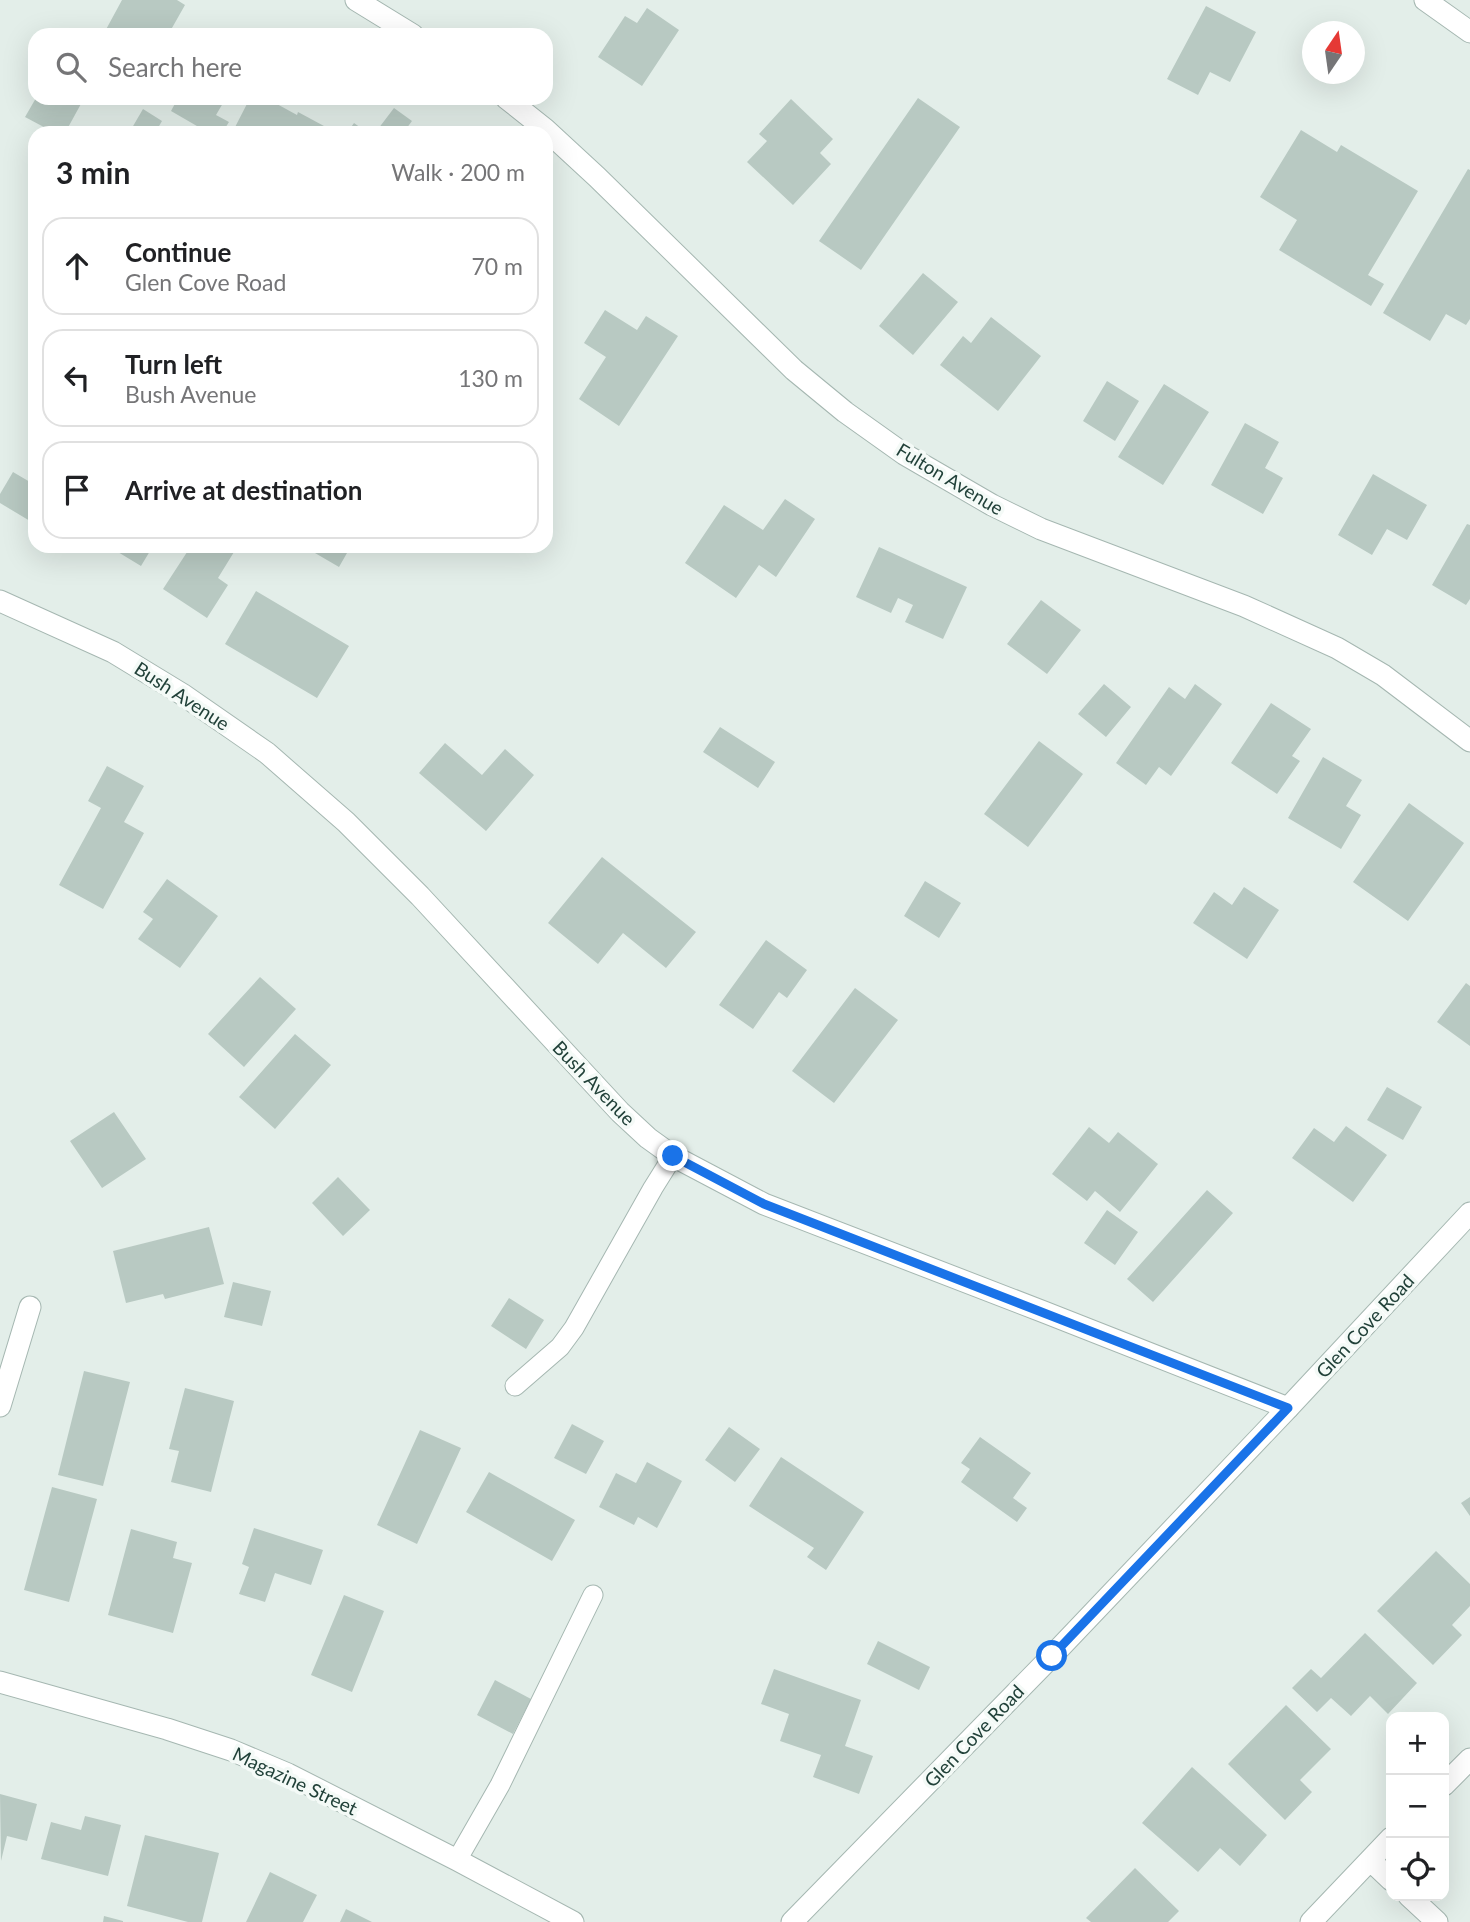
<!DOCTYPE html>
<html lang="en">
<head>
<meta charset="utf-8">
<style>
  :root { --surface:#fff; --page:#f6f6f6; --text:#202124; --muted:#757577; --line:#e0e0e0 }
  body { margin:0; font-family:Lato,sans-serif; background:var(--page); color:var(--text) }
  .controls { position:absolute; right:21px; bottom:21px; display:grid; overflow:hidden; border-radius:14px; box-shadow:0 7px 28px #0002 }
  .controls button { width:63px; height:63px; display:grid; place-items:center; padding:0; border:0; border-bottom:2px solid var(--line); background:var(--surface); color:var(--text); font:35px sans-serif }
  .compass { position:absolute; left:1302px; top:21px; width:63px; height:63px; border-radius:50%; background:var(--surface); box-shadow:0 7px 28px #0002; rotate:13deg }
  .stop { position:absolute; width:21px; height:21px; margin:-16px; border:5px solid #1a73e8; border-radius:50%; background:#fff }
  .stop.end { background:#1a73e8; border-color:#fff; box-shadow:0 2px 7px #0008 }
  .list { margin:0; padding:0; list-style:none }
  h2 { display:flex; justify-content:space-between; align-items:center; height:91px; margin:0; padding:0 28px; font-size:30px }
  h2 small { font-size:23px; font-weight:400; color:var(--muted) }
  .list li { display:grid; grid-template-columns:46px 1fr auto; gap:21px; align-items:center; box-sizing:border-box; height:98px; margin:0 14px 14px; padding:0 14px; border:2px solid var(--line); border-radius:21px }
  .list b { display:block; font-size:26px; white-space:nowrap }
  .list p { margin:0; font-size:23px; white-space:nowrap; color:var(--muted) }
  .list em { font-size:23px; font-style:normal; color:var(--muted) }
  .icon { flex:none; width:38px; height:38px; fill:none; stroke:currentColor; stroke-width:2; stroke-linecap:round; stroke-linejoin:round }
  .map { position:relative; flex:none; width:1470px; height:1922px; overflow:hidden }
  .search { position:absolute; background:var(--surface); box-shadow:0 7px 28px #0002; left:28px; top:28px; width:525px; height:77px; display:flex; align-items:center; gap:18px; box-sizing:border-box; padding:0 24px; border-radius:21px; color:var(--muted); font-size:26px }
  .panel { position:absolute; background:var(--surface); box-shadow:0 7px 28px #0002; left:28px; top:126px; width:525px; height:427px; border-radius:21px }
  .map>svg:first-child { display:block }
  .building { fill:#b8c9c2 }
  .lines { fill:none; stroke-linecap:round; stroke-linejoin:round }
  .service-casing { stroke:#a5b7b1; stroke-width:21 }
  .minor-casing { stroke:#a5b7b1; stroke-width:23 }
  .tertiary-casing { stroke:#a5b7b1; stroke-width:23 }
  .service { stroke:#fff; stroke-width:19 }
  .minor { stroke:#fff; stroke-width:21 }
  .tertiary { stroke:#fff; stroke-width:21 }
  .route { stroke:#1a73e8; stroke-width:9 }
  .labels { text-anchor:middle; stroke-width:7; stroke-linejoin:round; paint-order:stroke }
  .street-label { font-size:19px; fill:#214139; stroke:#f4faf7 }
</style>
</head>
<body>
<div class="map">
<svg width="1470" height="1922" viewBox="0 0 1470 1922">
  <rect width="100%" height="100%" fill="#e3eee9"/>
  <path class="building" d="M122 0H177L185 5 168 35H103Z
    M1206 6 1256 32 1230 82 1210 72 1198 95 1167 79Z
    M647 8 679 30 642 86 598 57 625 16 637 23Z
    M36 98H75L82 102 65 133H55L25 117Z
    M178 98H226L216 115 229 122 222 133H209L171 111Z
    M250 98H266L297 115 298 112 324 126 320 133H232Z
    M918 98 960 127 861 270 819 241Z
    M791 99 833 139 820 153 831 164 793 205 747 162 767 141 759 134Z
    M394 108 412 121 403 133H375Z
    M143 109 162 121 155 133H129Z
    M354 123 368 133H347Z
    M416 126 427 133H411Z
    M1301 130 1337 152 1341 145 1418 191 1368 275 1384 284 1371 306 1279 250 1297 220 1260 197Z
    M1468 169 1470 170V319L1466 325 1446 314 1430 341 1383 313Z
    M923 273 958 302 913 355 879 326Z
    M605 310 637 330 646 316 678 336 619 426 579 399 606 357 584 343Z
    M991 317 1041 356 998 411 940 365 963 336 971 343Z
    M1107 381 1139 401 1115 441 1083 421Z
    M1164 384 1209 412 1163 485 1118 457Z
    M1245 423 1279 442 1265 468 1283 478 1263 514 1211 485Z
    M13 472 30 482 35 473V524L0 503V494Z
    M1373 474 1427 505 1407 540 1387 529 1372 555 1338 535Z
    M785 499 815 519 776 577 759 565 736 598 685 563 724 505 763 530Z
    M1467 524 1470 525V599L1466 605 1432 585Z
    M108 546H153L141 566Z
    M191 546H224L234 552 218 578 228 585 207 618 163 589Z
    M303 546H351L339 567Z
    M879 547 967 587 943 639 905 622 913 605 898 598 891 613 856 597Z
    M256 591 349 646 317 698 225 644Z
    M1041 600 1081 630 1047 674 1007 644Z
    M1104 684 1131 707 1106 737 1078 714Z
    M1195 684 1222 704 1171 776 1159 767 1146 785 1116 763 1169 687 1185 699Z
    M1271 703 1311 729 1292 756 1300 761 1277 794 1231 763Z
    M720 727 775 762 758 788 703 752Z
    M1039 741 1083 774 1028 847 984 814Z
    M445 743 482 775 505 749 534 775 486 831 419 773Z
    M1323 757 1362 780 1346 806 1361 815 1341 849 1288 818Z
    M107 766 144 786 124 822 144 833 103 909 59 885 101 808 88 801Z
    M1409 803 1464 843 1408 921 1353 882Z
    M602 857 696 932 666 968 623 933 598 964 548 923Z
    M167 879 218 916 180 968 138 939 153 919 143 912Z
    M925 881 961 903 939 938 904 916Z
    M1244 887 1279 910 1247 959 1193 923 1214 892 1232 905Z
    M766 940 807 970 787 998 779 992 753 1029 719 1005Z
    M260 977 296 1009 244 1067 208 1034Z
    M1466 983 1470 986V1046L1437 1022Z
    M855 988 898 1020 834 1103 792 1071Z
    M295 1034 331 1065 275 1129 239 1097Z
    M1387 1087 1422 1107 1403 1140 1367 1120Z
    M114 1112 146 1159 102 1188 70 1141Z
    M1346 1126 1387 1155 1353 1202 1292 1158 1314 1128 1334 1142Z
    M1089 1127 1109 1143 1118 1132 1158 1164 1120 1212 1095 1191 1087 1201 1052 1174Z
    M338 1177 370 1210 343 1236 312 1203Z
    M1207 1190 1233 1213 1153 1302 1127 1279Z
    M1107 1210 1138 1232 1115 1265 1084 1243Z
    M209 1227 224 1284 165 1299 163 1294 126 1303 113 1251Z
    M233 1282 271 1291 262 1326 224 1317Z
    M509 1298 544 1320 526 1349 491 1326Z
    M84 1371 130 1382 103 1486 58 1475Z
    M185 1388 234 1401 211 1492 171 1482 179 1451 169 1449Z
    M572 1424 604 1441 586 1474 554 1458Z
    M729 1427 760 1449 735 1482 705 1460Z
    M420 1430 461 1448 417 1544 377 1525Z
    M980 1437 1031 1473 1013 1498 1027 1508 1017 1522 961 1482 970 1469 961 1463Z
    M781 1457 864 1512 826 1570 807 1557 814 1548 749 1506Z
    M647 1462 682 1481 657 1528 638 1517 634 1525 599 1507 616 1473 636 1483Z
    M489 1472 575 1520 552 1561 466 1512Z
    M52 1487 97 1499 69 1602 24 1590Z
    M1470 1497V1516L1461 1503Z
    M254 1528 323 1550 311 1585 275 1573 265 1602 239 1594 249 1567 242 1564Z
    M131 1529 177 1542 173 1558 192 1563 173 1633 108 1615Z
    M1436 1551 1470 1584V1606L1452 1625 1462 1635 1433 1665 1377 1611Z
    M344 1595 384 1611 352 1692 311 1675Z
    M1365 1633 1417 1683 1388 1714 1370 1696 1351 1716 1331 1698 1317 1712 1292 1688 1311 1669 1321 1678Z
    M878 1641 930 1667 919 1690 867 1664Z
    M774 1669 861 1700 845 1746 873 1756 859 1794 813 1777 821 1755 780 1741 789 1714 761 1704Z
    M495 1680 531 1699 513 1734 477 1715Z
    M1286 1705 1331 1749 1300 1780 1312 1792 1285 1820 1228 1764Z
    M1192 1767 1267 1835 1240 1866 1220 1848 1198 1872 1142 1823Z
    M0 1794 37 1804 27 1841 7 1836 1 1861Z
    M85 1816 121 1825 108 1876 41 1859 51 1822 81 1830Z
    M145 1835 219 1853 202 1922H188L127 1906Z
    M1135 1868 1179 1911 1168 1922H1091L1086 1918Z
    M270 1872 317 1895 303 1922H246Z
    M346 1909 372 1922H340Z
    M104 1916 123 1921V1922H103Z"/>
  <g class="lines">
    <defs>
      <path id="service" d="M515 1386 560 1347 574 1328 653 1188 673 1156
        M457 1860 500 1785 593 1595"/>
      <path id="minor" d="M1425 0 1470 32
        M0 601 113 652 182 694 267 753 346 822 420 896 620 1112 648 1138 673 1156 764 1204 1044 1312 1288 1408
        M0 1406 30 1307
        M1444 1785 1470 1759
        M1370 1860 1391 1880
        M1409 1896 1437 1922
        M1311 1922 1391 1838"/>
      <path id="tertiary" d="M356 0 413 35
        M506 98 545 129 597 177 794 370 845 412 904 454 992 505 1041 529 1244 606 1337 648 1383 675 1470 741
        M0 1682 167 1729 231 1750 288 1774 457 1860 573 1922
        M792 1922 1052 1656 1288 1408 1470 1213"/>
    </defs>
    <use href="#service" class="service-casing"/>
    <use href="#minor" class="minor-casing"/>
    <use href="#tertiary" class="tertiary-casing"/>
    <use href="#service" class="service"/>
    <use href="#minor" class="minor"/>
    <use href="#tertiary" class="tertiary"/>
  </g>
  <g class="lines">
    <path class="route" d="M673 1156 764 1204 1288 1408 1052 1656"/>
  </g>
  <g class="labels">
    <g class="street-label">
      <text transform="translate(950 479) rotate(31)" y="7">Fulton Avenue</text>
      <text transform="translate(182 696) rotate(33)" y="7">Bush Avenue</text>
      <text transform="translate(594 1083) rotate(46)" y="7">Bush Avenue</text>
      <text transform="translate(1365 1326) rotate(-47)" y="7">Glen Cove Road</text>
      <text transform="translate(974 1736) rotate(-46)" y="7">Glen Cove Road</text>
      <text transform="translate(295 1781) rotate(25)" y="7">Magazine Street</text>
    </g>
  </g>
</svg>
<div class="controls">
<button>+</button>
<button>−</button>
<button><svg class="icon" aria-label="locate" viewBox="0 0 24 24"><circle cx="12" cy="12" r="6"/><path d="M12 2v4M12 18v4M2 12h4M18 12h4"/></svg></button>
</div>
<svg class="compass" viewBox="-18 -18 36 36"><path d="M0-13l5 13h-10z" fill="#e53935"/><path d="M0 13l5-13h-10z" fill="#757577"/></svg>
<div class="stop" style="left:1052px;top:1656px"></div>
<div class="stop end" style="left:673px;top:1156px"></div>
<div class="search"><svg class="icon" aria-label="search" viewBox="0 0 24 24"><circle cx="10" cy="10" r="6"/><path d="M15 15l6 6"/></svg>Search here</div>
<section class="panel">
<h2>3 min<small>Walk · 200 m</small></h2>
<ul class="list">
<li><svg class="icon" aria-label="ahead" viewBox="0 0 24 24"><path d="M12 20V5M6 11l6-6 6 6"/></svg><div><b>Continue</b><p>Glen Cove Road</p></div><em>70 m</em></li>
<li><svg class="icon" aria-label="left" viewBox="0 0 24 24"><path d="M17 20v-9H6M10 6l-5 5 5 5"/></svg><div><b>Turn left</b><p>Bush Avenue</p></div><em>130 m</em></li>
<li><svg class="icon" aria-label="arrive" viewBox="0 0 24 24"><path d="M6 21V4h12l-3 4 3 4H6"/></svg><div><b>Arrive at destination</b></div></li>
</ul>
</section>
</div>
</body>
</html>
